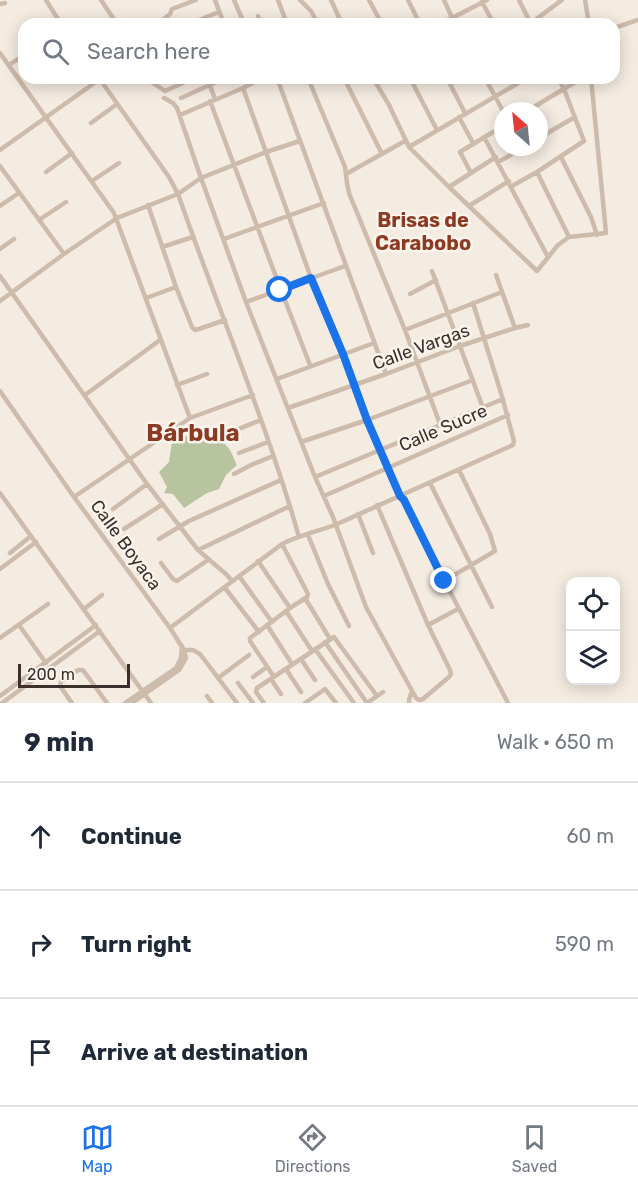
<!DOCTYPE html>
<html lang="en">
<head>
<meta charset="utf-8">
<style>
  :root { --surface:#fff; --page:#f6f6f7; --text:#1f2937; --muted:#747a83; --line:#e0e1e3; --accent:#1a73e8 }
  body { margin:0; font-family:Rubik,sans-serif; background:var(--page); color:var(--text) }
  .controls { position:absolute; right:18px; bottom:18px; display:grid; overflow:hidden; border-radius:12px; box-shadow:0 3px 15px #0003 }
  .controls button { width:54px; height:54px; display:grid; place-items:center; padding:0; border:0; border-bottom:2px solid var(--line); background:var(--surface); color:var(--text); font:30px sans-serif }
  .compass { position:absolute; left:494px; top:102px; width:54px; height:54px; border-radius:50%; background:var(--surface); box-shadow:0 3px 15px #0003; rotate:333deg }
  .scale { position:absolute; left:18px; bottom:15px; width:112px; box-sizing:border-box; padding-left:6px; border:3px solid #3b302b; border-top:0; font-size:16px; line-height:21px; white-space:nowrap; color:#3b302b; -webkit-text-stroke:4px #fbf5ee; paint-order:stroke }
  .stop { position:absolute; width:18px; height:18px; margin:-14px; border:4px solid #1a73e8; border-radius:50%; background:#fff }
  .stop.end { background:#1a73e8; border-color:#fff; box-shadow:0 2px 6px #0008 }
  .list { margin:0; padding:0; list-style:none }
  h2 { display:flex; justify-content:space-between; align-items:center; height:78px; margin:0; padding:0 24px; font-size:26px }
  h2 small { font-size:20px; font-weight:400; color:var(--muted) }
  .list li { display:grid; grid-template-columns:39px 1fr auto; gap:18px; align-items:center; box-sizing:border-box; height:108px; padding:0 24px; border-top:2px solid var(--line) }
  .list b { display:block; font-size:22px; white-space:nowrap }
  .list em { font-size:20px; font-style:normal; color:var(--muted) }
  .icon { flex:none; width:33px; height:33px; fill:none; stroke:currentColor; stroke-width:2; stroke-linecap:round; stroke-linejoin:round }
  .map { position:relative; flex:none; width:638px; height:703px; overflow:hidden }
  .search { position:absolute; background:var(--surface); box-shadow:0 3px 15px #0003; left:18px; right:18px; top:18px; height:66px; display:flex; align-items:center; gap:15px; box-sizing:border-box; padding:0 21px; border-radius:18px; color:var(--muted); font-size:22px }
  .sheet { height:402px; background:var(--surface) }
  nav { display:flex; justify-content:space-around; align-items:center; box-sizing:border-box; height:84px; border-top:2px solid var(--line); background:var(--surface); font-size:16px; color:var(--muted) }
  nav a { display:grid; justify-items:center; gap:3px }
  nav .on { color:var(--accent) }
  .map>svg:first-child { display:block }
  .green { fill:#b8c4a0 }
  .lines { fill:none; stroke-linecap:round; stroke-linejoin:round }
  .minor { stroke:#cdbbac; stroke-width:4.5 }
  .route { stroke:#1a73e8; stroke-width:8 }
  .labels { text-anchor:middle; stroke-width:5; stroke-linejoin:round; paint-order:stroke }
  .street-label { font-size:18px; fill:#3b302b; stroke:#fbf5ee }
  .neighbourhood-label { font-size:20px; font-weight:bold; fill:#8c3b22; stroke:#fbf5ee }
  .district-label { font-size:24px; font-weight:bold; fill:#8c3b22; stroke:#fbf5ee }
</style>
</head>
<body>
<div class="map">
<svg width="638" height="703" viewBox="0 0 638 703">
  <rect width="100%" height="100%" fill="#f4ebe1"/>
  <path class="green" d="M181 435 223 442 230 450 237 465 226 475 219 489 207 493 184 508 173 494 164 493 167 487 159 472 169 462 172 441Z"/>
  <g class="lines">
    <path class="minor" d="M46 0 61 24
      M101 0 117 24
      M215 0 224 24
      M234 0 244 23
      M278 0 287 24
      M300 0 311 11 318 24
      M331 0 342 24
      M369 0 382 24
      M408 0 420 24
      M444 0 455 24
      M519 0 531 24
      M585 0 589 24
      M482 2 494 24
      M0 4 5 3
      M258 16 261 24
      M531 23 562 0
      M165 24 164 19 170 14 172 9 196 0
      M189 24 219 12
      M436 24 452 18 487 0
      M614 28 638 20
      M0 53 114 213 190 418
      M9 65 24 55
      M99 78 169 177 178 194C218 309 266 421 299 537
      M150 78 153 83 165 91 194 78
      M207 78 215 99
      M277 78 386 374
      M308 78 345 167 347 183 349 193 405 330 440 424
      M344 78 382 154
      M373 78 389 105 409 147
      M410 78 437 130
      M447 78 465 113
      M485 78 503 111
      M527 78 409 147 449 187 537 271 558 245 569 237 606 233 591 78
      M155 84 167 78
      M243 88 311 278 343 354 367 420 400 496 404 500 442 576 508 703
      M164 98 173 103 177 108 201 178 246 302 315 477 333 517 366 607 416 698 419 700 423 699 449 677 451 674 450 670 428 625 377 505
      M181 98 225 78
      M210 101 281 290 310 365
      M527 111 582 78
      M180 115 243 88 262 78
      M459 117 473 143
      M91 123 117 104
      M484 137 548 257
      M539 138 575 117
      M0 150 100 79
      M561 157 591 217 597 235
      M498 162 525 147
      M0 166 64 254
      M46 172 72 153
      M537 172 569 237
      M471 173 460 152 503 126
      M346 174 405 141
      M92 181 119 163
      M512 186 537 172 584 141 564 89 558 78
      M449 187 496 157
      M148 205 176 287 192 327 195 330 199 329 225 320
      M0 206 19 193
      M469 206 509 181
      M39 220 66 202
      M224 239 324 203
      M162 247 193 237
      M0 249 14 239
      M432 271 483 408
      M496 275 515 328
      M0 276 147 484 198 550 227 575 232 581
      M410 294 436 280
      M146 298 176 287
      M0 301 64 254 117 218 178 194 201 178 266 152 300 141
      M246 302 345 266
      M405 330 502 292
      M277 379 374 343
      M177 385 207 374
      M0 391 74 497 170 628 184 650H193L200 654 237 703
      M85 395 160 340
      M288 408 386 374 460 346 515 328 528 325
      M231 432 261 420
      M301 442 367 420 473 380
      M239 453 268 442
      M234 474 251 465 273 456
      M315 477 503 399
      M430 483 492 607
      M0 493 151 703
      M324 496 508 415
      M74 497 190 418 253 395
      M113 509 147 484
      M358 514 373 553
      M124 529 163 504
      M308 535 328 584 349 626
      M159 539 189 521 281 480
      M198 550 290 506
      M10 553 31 536
      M258 561 290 608
      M161 563 173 579 177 581 208 560
      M0 569 36 542
      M239 576 272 622
      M444 581 495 551 490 534 459 470
      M225 588 259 632
      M305 598 330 639
      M84 609 102 595
      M286 611 312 651
      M19 625 46 663
      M267 625 292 664
      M428 625 458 609
      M170 628 282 544C298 536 318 531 335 525L513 445 514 441 501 393 473 303
      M0 638 48 604
      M325 642 367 703
      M315 649 354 703
      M301 659 315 680
      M286 669 301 692
      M253 677 267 667
      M274 677 250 641V638L290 608 307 597 308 594 282 544
      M218 678 249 655
      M271 679 281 694
      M238 683 253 703
      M0 696 96 625
      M207 696 212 703
      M2 703 100 631
      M72 703 60 686 61 682 78 670H83L107 703
      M125 703 176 668 181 658 182 646
      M132 703 179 670 186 658 184 650
      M264 703 256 692 257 688 334 637 377 696
      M305 703 325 689 336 703
      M367 703 383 692
      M409 703V700L412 691"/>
  </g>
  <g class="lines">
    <path class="route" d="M280 290 311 278 343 354 367 420 400 496 404 500 444 581"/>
  </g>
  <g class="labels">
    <g class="street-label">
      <text transform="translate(421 347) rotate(-20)" y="6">Calle Vargas</text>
      <text transform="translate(443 428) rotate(-23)" y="6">Calle Sucre</text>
      <text transform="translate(126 545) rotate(54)" y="6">Calle Boyaca</text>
    </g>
    <g class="neighbourhood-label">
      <text x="423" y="227">Brisas de<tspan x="423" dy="23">Carabobo</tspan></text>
    </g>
    <g class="district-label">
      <text x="193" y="441">Bárbula</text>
    </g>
  </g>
</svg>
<div class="controls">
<button><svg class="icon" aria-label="locate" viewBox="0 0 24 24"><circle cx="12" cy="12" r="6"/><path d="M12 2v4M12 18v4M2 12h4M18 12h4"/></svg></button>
<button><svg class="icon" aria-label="layers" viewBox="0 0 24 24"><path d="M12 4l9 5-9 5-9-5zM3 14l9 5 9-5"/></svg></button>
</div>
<svg class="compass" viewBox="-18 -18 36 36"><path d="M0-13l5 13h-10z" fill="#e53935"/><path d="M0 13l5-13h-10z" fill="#747a83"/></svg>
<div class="scale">200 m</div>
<div class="stop" style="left:280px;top:290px"></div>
<div class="stop end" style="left:444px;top:581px"></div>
<div class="search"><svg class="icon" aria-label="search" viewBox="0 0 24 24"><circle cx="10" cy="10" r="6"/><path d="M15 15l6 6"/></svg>Search here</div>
</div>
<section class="sheet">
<h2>9 min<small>Walk · 650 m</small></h2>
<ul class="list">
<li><svg class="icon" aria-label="ahead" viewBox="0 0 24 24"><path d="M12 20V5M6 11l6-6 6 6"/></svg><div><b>Continue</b></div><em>60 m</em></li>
<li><svg class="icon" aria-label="right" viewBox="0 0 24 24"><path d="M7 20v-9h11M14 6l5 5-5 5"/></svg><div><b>Turn right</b></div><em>590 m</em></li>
<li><svg class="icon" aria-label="arrive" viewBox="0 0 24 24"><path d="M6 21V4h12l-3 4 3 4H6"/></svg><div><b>Arrive at destination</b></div></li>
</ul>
</section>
<nav>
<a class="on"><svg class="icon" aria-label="map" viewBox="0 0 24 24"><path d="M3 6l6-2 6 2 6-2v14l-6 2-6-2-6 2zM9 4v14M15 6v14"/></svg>Map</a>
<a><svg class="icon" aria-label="directions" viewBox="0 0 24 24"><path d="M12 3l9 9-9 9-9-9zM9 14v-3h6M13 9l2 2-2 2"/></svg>Directions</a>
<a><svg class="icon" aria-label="saved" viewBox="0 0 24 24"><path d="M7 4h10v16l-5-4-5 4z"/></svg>Saved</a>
</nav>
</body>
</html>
